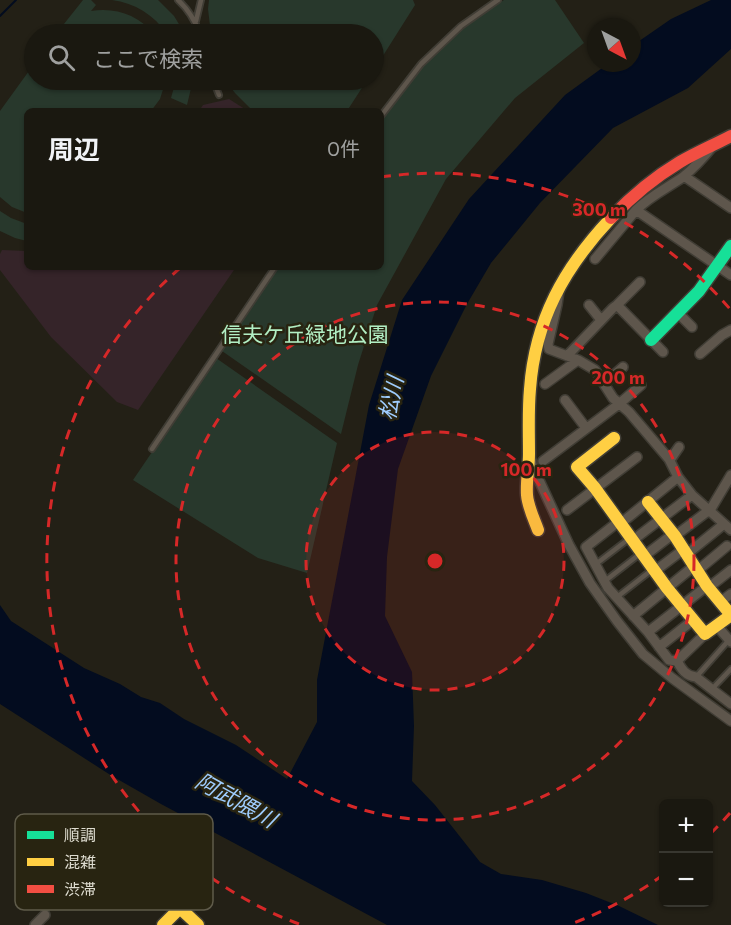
<!DOCTYPE html>
<html lang="ja">
<head>
<meta charset="utf-8">
<style>
  :root { --surface:#1a1810; --page:#27251e; --text:#f1f3f6; --muted:#9fa09f; --line:#383730 }
  body { margin:0; font-family:Commissioner,"Noto Sans JP",sans-serif; background:var(--page); color:var(--text) }
  .controls { position:absolute; right:18px; bottom:18px; display:grid; overflow:hidden; border-radius:9px; box-shadow:0 2px 4px #0004 }
  .controls button { width:54px; height:54px; display:grid; place-items:center; padding:0; border:0; border-bottom:2px solid var(--line); background:var(--surface); color:var(--text); font:30px sans-serif }
  .compass { position:absolute; left:587px; top:18px; width:54px; height:54px; border-radius:50%; background:var(--surface); box-shadow:0 2px 4px #0004; rotate:139deg }
  .list { margin:0; padding:0; list-style:none }
  h2 { display:flex; justify-content:space-between; align-items:center; height:78px; margin:0; padding:0 24px; font-size:26px }
  h2 small { font-size:20px; font-weight:400; color:var(--muted) }
  .icon { flex:none; width:33px; height:33px; fill:none; stroke:currentColor; stroke-width:2; stroke-linecap:round; stroke-linejoin:round }
  .map { position:relative; flex:none; width:731px; height:925px; overflow:hidden }
  .search { position:absolute; background:var(--surface); box-shadow:0 2px 4px #0004; left:24px; top:24px; width:360px; height:66px; display:flex; align-items:center; gap:15px; box-sizing:border-box; padding:0 21px; border-radius:33px; color:var(--muted); font-size:22px }
  .panel { position:absolute; background:var(--surface); box-shadow:0 2px 4px #0004; left:24px; top:108px; width:360px; height:162px; border-radius:9px }
  .map>svg:first-child { display:block }
  .education { fill:#352429 }
  .green { fill:#28382c }
  .water { fill:#030c1f }
  .lines { fill:none; stroke-linecap:round; stroke-linejoin:round }
  .stream { stroke:#030c1f; stroke-width:2 }
  .lane-casing { stroke:#403d35; stroke-width:8 }
  .street-casing { stroke:#403d35; stroke-width:12 }
  .fast-casing { stroke:#403d35; stroke-width:15 }
  .slow-casing { stroke:#403d35; stroke-width:15 }
  .jam-casing { stroke:#403d35; stroke-width:15 }
  .lane { stroke:#5e564c; stroke-width:4.5 }
  .street { stroke:#5e564c; stroke-width:9 }
  .fast { stroke:#16e098; stroke-width:12 }
  .slow { stroke:#ffcf43; stroke-width:12 }
  .jam { stroke:#f24e42; stroke-width:12 }
  .ring { fill:none; stroke:#d62828; stroke-width:3; stroke-dasharray:10 8 }
  .labels { text-anchor:middle; stroke-width:5; stroke-linejoin:round; paint-order:stroke }
  .park-label { font-size:21px; fill:#b2efc4; stroke:#282411 }
  .water-label { font-size:22px; font-style:italic; fill:#9fcdfe; stroke:#282411 }
  .key { fill:#282411; stroke:#5f5b4a; stroke-width:1.5 }
  .key-label { font-size:16px; fill:#dedcd0 }
  .centre { fill:#d62828; stroke:#282411; stroke-width:3 }
  .ring-label { font-size:18px; text-anchor:middle; font-weight:bold; fill:#d62828; stroke:#282411; stroke-width:5; stroke-linejoin:round; paint-order:stroke }
</style>
</head>
<body>
<div class="map">
<svg width="731" height="925" viewBox="0 0 731 925">
  <rect width="100%" height="100%" fill="#232016"/>
  <path class="education" d="M229 99 248 111H199L203 105Z
    M2 250 27 251V267H236L138 410 117 402 51 337 0 270V254Z"/>
  <path class="green" d="M83 0H91L96 5 91 11C116 7 138 15 154 34H56Z
    M112 0H158L174 16 185 34H167C154 15 135 3 112 0Z
    M209 0H413L415 5 374 70V34H211L208 9Z
    M504 0H555L584 43 515 98 446 179 377 305 358 365 341 434 222 351 279 267H381V120L423 66 463 27 492 7Z
    M34 64V80H166L160 99 151 111H27V213L12 207 0 197V111Z
    M176 80H193L187 105 171 98Z
    M225 80H367L347 111H253L235 93Z
    M0 211 11 218 27 224V241L15 238 0 231Z
    M216 358 337 443 307 573 258 558 133 480Z"/>
  <path class="water" d="M711 0H731V49L688 88 613 128 540 203 491 263 467 304 431 376 398 469 387 557 385 616 412 672 414 726 412 781 435 805 480 862 501 874 542 880 586 893 619 906 658 925H387L161 804 112 776 0 704V605L11 621 84 668 120 684 141 697 160 703 184 719 236 745 287 779 317 722V680L369 405 402 300 469 199 565 95 609 63H632V46L671 19Z"/>
  <g class="lines">
    <path class="stream" d="M0 16 16 0"/>
    <defs>
      <path id="lane" d="M178 0C189 10 195 20 200 34
        M196 21 201 0
        M213 80 219 95
        M381 116 421 64 461 26 498 0
        M152 449 275 267
        M596 564 630 538
        M605 581 641 553
        M617 597 653 569
        M697 676 729 640
        M712 689 731 669"/>
      <path id="street" d="M713 146C704 157 694 168 683 177 667 188 650 196 636 210L731 275
        M684 176 731 208
        M595 259 636 210
        M559 291 557 305 548 344 549 349 578 360 595 370 613 398 629 412 669 459 678 477 692 495 731 530
        M589 305 601 320
        M617 305 663 352
        M678 313 692 327
        M700 354 722 335 731 330
        M567 356 613 308 617 305 640 282
        M545 384 578 360
        M604 384 623 367
        M565 400 586 428
        M531 460 532 465 569 545 590 583 617 621 643 654 672 678 731 721
        M670 460 679 447
        M543 461 619 404 641 385
        M567 510 637 457
        M709 512 731 475
        M618 522 586 547 608 588 648 632 669 660 677 661C682 670 686 676 696 677L731 704
        M620 524 678 477
        M675 536 708 511
        M632 541 692 495
        M687 554 724 524
        M643 557 673 534
        M655 571 684 549
        M697 571 727 546
        M708 588 731 570
        M720 602 731 594
        M633 616 694 566
        M717 626 731 642
        M648 632 707 586
        M659 647 693 620
        M677 661 705 634
        M35 925 45 915"/>
      <path id="fast" d="M651 340 699 291 731 246"/>
      <path id="slow" d="M614 438 577 467 595 488 667 588 705 634 731 615 707 586 675 536 648 502
        M538 530C534 519 528 507 527 495 526 481 529 467 529 454 529 432 528 411 530 389 535 320 564 268 611 218
        M163 925 178 910H182L198 925"/>
      <path id="jam" d="M611 218C631 197 655 177 680 162 697 152 714 145 731 136"/>
    </defs>
    <use href="#lane" class="lane-casing"/>
    <use href="#street" class="street-casing"/>
    <use href="#fast" class="fast-casing"/>
    <use href="#slow" class="slow-casing"/>
    <use href="#jam" class="jam-casing"/>
    <use href="#lane" class="lane"/>
    <use href="#street" class="street"/>
    <use href="#fast" class="fast"/>
    <use href="#slow" class="slow"/>
    <use href="#jam" class="jam"/>
  </g>
  <circle cx="435" cy="561" r="129" fill="#d62828" fill-opacity=".12"/>
  <g class="ring">
    <circle cx="435" cy="561" r="129"/>
    <circle cx="435" cy="561" r="259"/>
    <path d="M730 813A388 388 0 0 1 709 835M663 875A388 388 0 0 1 571 924M299 924A388 388 0 0 1 180 268M381 177A388 388 0 0 1 730 309"/>
  </g>
  <g class="labels">
    <g class="park-label">
      <text x="305" y="342">信夫ケ丘緑地公園</text>
    </g>
    <g class="water-label">
      <text transform="translate(391 398) rotate(-78)" y="8">松川</text>
      <text transform="translate(236 800) rotate(29)" y="8">阿武隈川</text>
    </g>
  </g>
  <rect x="15" y="814" width="198" height="96" rx="9" class="key"/>
  <rect x="27" y="831" width="27" height="8" fill="#16e098"/>
  <rect x="27" y="858" width="27" height="8" fill="#ffcf43"/>
  <rect x="27" y="885" width="27" height="8" fill="#f24e42"/>
  <g class="key-label">
    <text x="64" y="841">順調</text>
    <text x="64" y="868">混雑</text>
    <text x="64" y="895">渋滞</text>
  </g>
  <circle cx="435" cy="561" r="9" class="centre"/>
  <g class="ring-label">
    <text x="599" y="216">300 m</text>
    <text x="618" y="384">200 m</text>
    <text x="526" y="476">100 m</text>
  </g>
</svg>
<div class="controls">
<button>+</button>
<button>−</button>
</div>
<svg class="compass" viewBox="-18 -18 36 36"><path d="M0-13l5 13h-10z" fill="#e53935"/><path d="M0 13l5-13h-10z" fill="#9fa09f"/></svg>
<div class="search"><svg class="icon" aria-label="search" viewBox="0 0 24 24"><circle cx="10" cy="10" r="6"/><path d="M15 15l6 6"/></svg>ここで検索</div>
<section class="panel">
<h2>周辺<small>0件</small></h2>
<ul class="list">
</ul>
</section>
</div>
</body>
</html>
